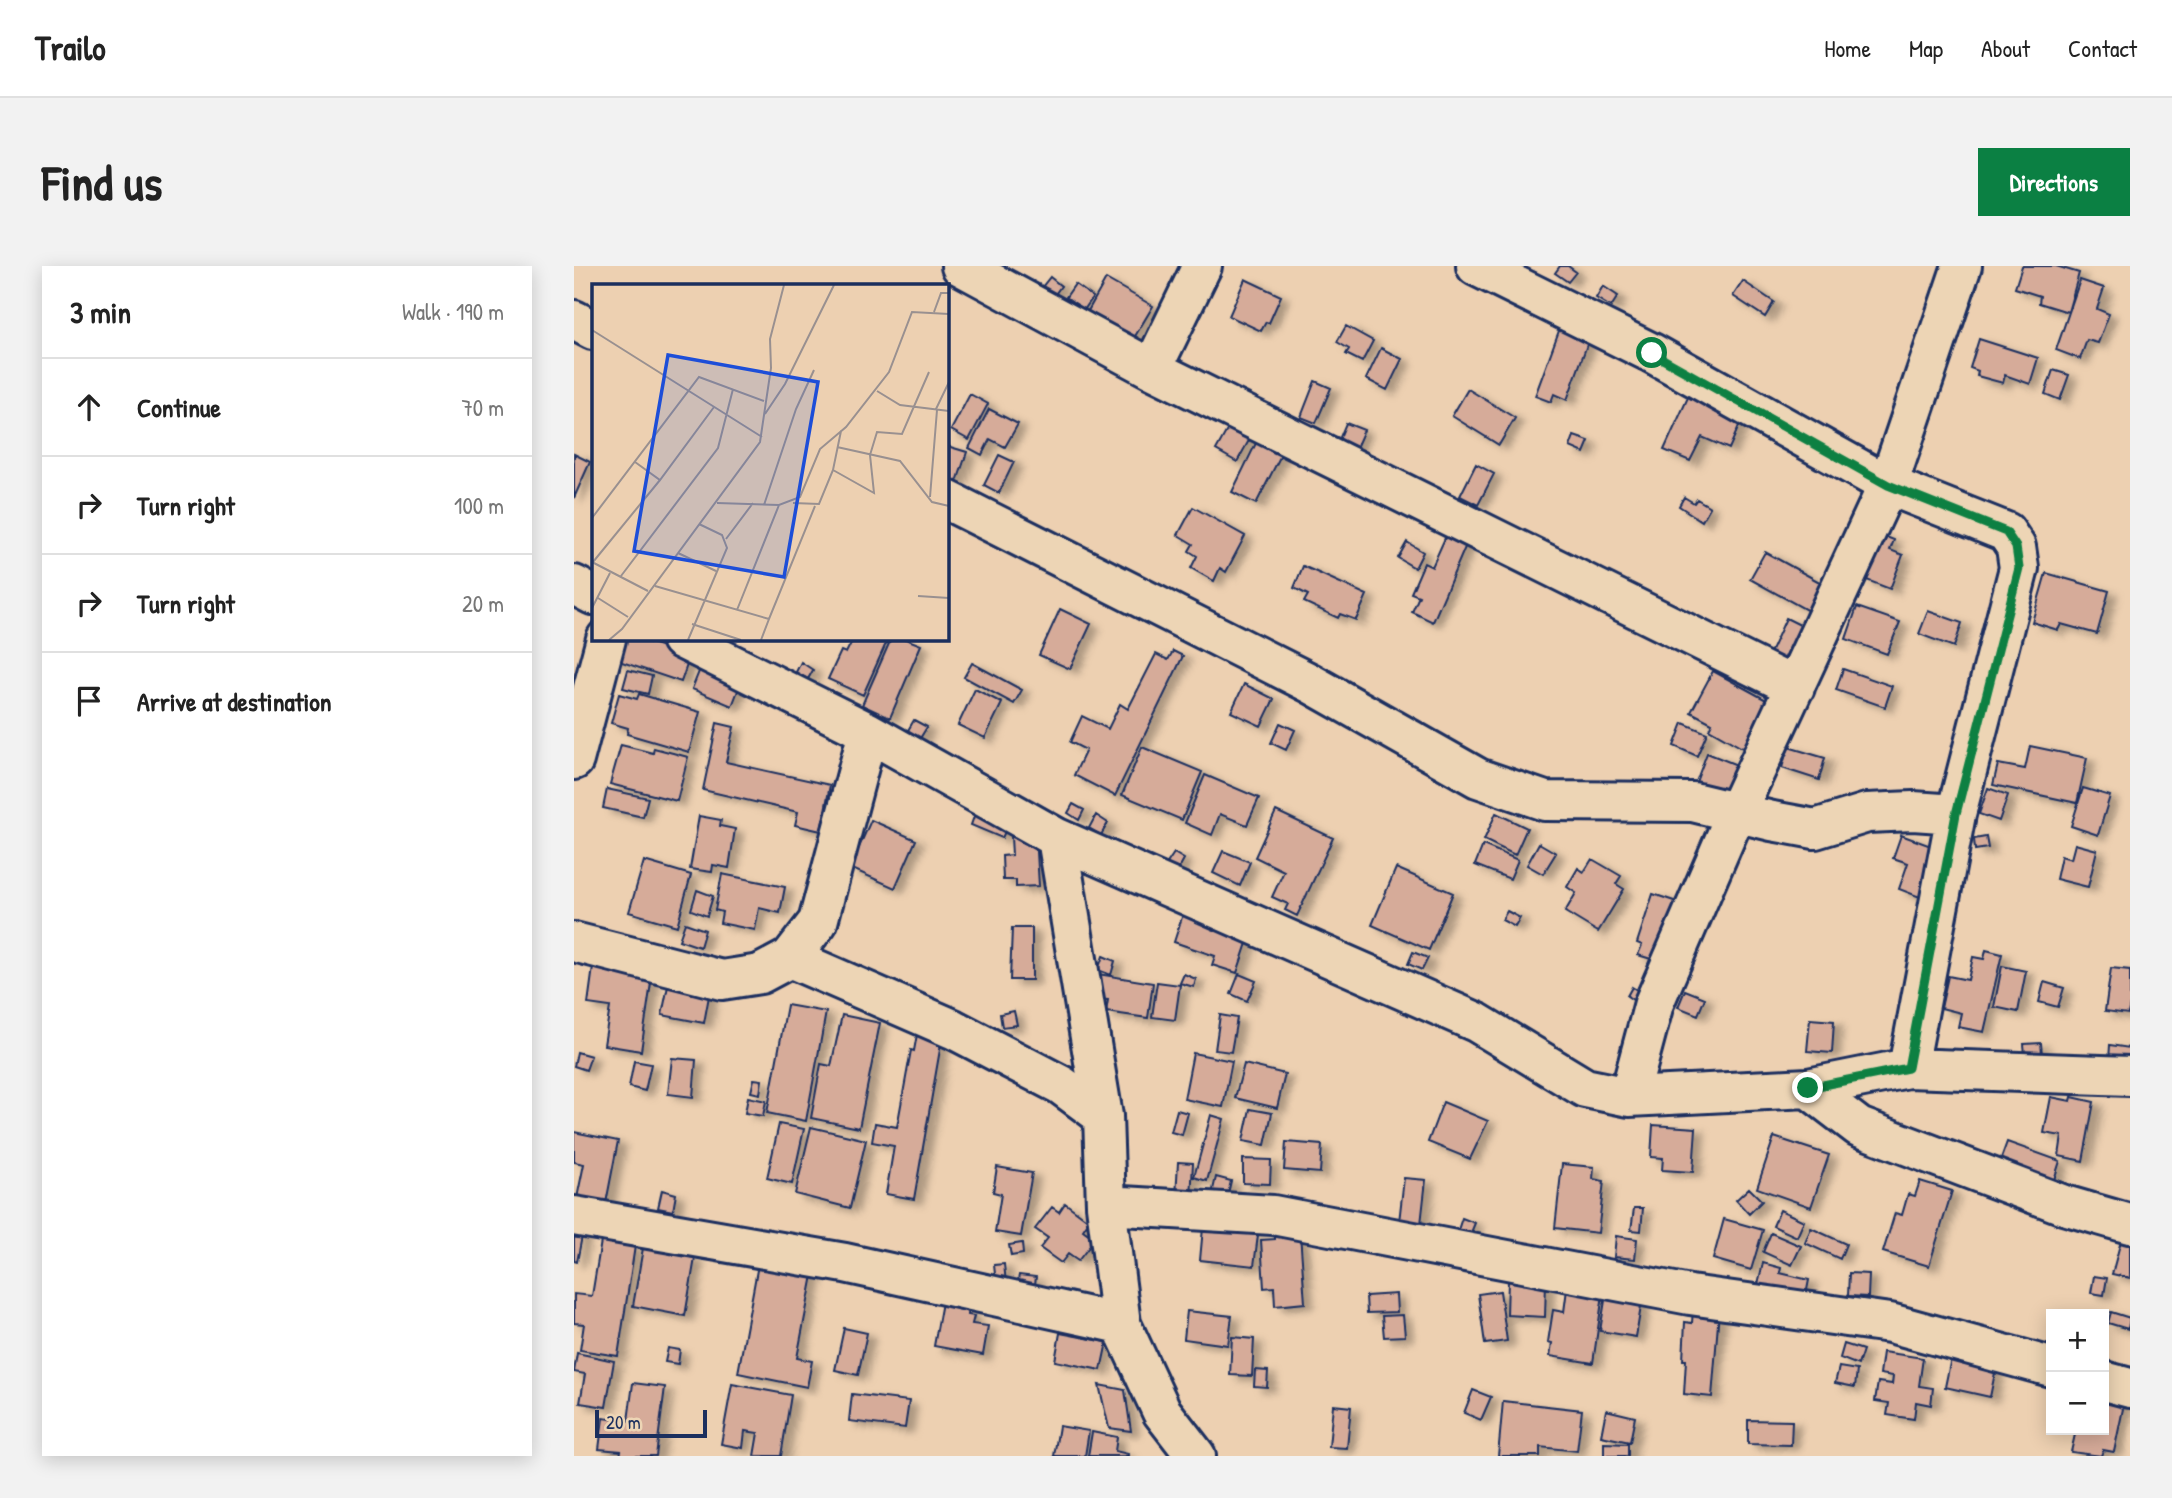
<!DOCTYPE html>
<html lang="en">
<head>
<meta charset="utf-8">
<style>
  :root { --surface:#fff; --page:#f2f2f2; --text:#222; --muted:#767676; --line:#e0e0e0; --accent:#0b8043 }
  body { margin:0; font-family:"Patrick Hand",sans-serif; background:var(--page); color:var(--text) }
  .controls { position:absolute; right:21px; bottom:21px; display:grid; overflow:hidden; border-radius:0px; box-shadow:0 4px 18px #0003 }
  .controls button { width:63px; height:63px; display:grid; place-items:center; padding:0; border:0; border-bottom:2px solid var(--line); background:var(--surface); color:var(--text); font:35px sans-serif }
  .scale { position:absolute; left:21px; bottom:18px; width:112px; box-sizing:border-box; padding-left:7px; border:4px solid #1b2f5e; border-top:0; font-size:19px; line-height:24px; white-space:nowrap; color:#1b2f5e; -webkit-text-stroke:5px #edd5b5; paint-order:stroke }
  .stop { position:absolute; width:21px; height:21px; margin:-16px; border:5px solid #0b8043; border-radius:50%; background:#fff }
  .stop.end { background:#0b8043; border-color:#fff; box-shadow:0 2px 7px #0008 }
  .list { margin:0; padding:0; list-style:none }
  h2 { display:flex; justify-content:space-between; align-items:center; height:91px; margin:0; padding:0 28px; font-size:30px }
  h2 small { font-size:23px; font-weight:400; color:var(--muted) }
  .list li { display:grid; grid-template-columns:46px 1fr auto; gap:21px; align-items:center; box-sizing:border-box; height:98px; padding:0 28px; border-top:2px solid var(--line) }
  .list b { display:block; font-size:26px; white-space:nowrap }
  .list em { font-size:23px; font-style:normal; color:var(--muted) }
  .icon { flex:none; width:38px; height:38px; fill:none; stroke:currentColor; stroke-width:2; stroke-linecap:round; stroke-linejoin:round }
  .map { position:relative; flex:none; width:1556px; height:1190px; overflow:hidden; border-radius:0px }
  header { display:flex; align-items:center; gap:42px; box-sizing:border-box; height:98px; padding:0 35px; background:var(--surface); border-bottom:2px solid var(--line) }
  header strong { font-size:33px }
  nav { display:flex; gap:38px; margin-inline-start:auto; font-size:24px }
  .intro { display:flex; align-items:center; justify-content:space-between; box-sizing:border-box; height:168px; padding:0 42px }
  h1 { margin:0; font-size:49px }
  .button { padding:18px 32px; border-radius:0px; background:var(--accent); color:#fff; font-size:24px; font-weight:700 }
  main { display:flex; gap:42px; padding:0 42px }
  aside { flex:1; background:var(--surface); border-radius:0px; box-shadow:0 4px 18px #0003 }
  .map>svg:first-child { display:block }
  .building { fill:#d6ab99; stroke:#1b2f5e; stroke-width:2; filter:url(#shadow) }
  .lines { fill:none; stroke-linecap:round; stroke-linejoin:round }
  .minor-casing { stroke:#1b2f5e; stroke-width:44 }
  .minor { stroke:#edd5b5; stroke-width:38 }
  .route { stroke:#0b8043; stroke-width:9 }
  .inset-road { fill:none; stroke:#999090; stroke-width:2 }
  .view { fill:#1d4ed8; fill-opacity:0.15; stroke:#1d4ed8; stroke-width:3.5 }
  .inset-edge { fill:none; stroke:#1b2f5e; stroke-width:3.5 }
</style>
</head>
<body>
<header>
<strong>Trailo</strong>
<nav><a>Home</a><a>Map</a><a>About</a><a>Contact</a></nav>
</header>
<div class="intro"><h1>Find us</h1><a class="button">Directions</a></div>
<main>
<aside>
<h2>3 min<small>Walk · 190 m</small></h2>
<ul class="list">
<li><svg class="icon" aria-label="ahead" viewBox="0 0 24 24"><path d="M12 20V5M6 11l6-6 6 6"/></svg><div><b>Continue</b></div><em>70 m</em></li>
<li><svg class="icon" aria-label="right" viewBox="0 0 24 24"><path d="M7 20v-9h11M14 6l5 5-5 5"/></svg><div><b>Turn right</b></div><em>100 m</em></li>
<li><svg class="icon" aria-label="right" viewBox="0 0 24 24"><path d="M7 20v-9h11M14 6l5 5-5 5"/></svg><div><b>Turn right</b></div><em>20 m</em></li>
<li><svg class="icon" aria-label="arrive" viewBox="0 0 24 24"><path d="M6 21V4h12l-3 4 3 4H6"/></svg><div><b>Arrive at destination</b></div></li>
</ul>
</aside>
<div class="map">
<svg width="1556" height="1190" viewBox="0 0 1556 1190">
  <defs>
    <filter id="shadow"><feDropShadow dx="8" dy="4.5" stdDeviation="3.5" flood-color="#0004"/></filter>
  </defs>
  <rect width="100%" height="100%" fill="#edd0b1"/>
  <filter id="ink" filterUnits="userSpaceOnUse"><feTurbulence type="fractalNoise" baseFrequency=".0143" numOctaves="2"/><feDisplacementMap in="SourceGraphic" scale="14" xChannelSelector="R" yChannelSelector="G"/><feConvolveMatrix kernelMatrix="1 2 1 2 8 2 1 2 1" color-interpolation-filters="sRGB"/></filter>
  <g filter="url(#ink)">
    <path class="building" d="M986 0H994L1002 6 994 16 981 7Z
      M1448 0H1482L1505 7 1494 46 1465 37 1466 30 1441 22Z
      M476 11 487 20 476 35 464 26Z
      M532 13 579 40 560 72 514 45Z
      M671 13 707 30 695 57 692 56 687 65 655 50Z
      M1506 14 1530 22 1523 43 1535 48 1524 77 1513 74 1506 93 1482 84Z
      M1169 15 1200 36 1191 51 1159 30Z
      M501 18 519 31 510 44 492 31Z
      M1029 20 1044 30 1037 41 1022 32Z
      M772 60 799 75 788 96 772 88 775 83 763 76Z
      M986 62 1015 73 993 134 980 128 977 136 961 130Z
      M1405 73 1464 92 1456 118 1431 109 1429 117 1403 110 1404 105 1396 102Z
      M807 82 828 93 813 124 792 113Z
      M1479 104 1495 109 1486 134 1471 128Z
      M741 115 757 122 742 157 727 151Z
      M894 123 941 152 925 179 878 150Z
      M396 128 414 138 395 174 377 164Z
      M1115 129 1168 153 1155 183 1128 171 1116 195 1090 184Z
      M415 143 444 158 431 181 416 173 408 189 395 182Z
      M657 157 678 169 663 196 642 184Z
      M772 157 790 164 781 184 764 176Z
      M1000 170 1015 175 1010 187 996 181Z
      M684 173 709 185 682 238 658 226Z
      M373 180 393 186 383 216 373 212Z
      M0 188 16 196 0 232Z
      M425 189 440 196 425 227 410 219Z
      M902 198 920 208 904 239 886 230Z
      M1110 231 1120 237 1123 233 1136 241 1128 255 1105 240Z
      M619 241 671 270 652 306 646 302 640 315 617 302 623 290 615 285 619 278 604 269Z
      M875 263 895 272 859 356 838 346 845 330 837 327 850 297 858 301Z
      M1302 267 1320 274 1316 284 1329 289 1316 323 1290 313Z
      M833 276 849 286 841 302 824 292Z
      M1191 286 1251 319 1236 346 1176 313Z
      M729 300 793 329 782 354 766 348 764 352 730 336 734 329 720 322Z
      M1472 307 1535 325 1523 368 1487 358 1484 364 1458 356Z
      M1283 341 1326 356 1313 388 1272 373Z
      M486 343 517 358 496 403 465 389Z
      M1354 345 1388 357 1380 381 1345 368Z
      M1212 352 1234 363 1217 398 1196 387Z
      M43 373H66L116 390 107 416 36 392Z
      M279 373H314L289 429 254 413 267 385 272 387Z
      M317 373H332L347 379 316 452 288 439Z
      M599 385 609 390 541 530 500 509 512 484 496 476 508 450 534 463 546 438 554 443 582 388 594 394Z
      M227 396 239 404 234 413 222 406Z
      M398 397 448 424 440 438 390 411Z
      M128 398 168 414 158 440 118 423Z
      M1269 403 1318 420 1311 441 1262 424Z
      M54 404 78 410 74 428 49 422Z
      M1139 405 1196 436 1170 483 1135 463 1138 457 1117 446Z
      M670 418 700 433 687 460 657 446Z
      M401 423 428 437 411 472 384 459Z
      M45 428 63 433 65 428 126 446 115 486 53 468 54 462 37 457Z
      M340 454 353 461 345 474 333 466Z
      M143 457 160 461 152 496 256 519 247 565 221 559 224 546 129 524Z
      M706 457 721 464 712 484 697 477Z
      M1109 457 1133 467 1123 490 1100 480Z
      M47 479 79 487 80 482 114 491 103 535 36 518Z
      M1456 480 1513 492 1503 537 1419 519 1424 498 1451 503Z
      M568 481 628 506 608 554 548 529Z
      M1214 481 1251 492 1245 514 1208 502Z
      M1133 487 1168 501 1157 529 1122 516Z
      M631 509 685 532 673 559 646 548 638 569 611 557Z
      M1414 522 1434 529 1425 555 1405 548Z
      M1509 522 1536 530 1524 569 1497 560Z
      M33 523 74 532 69 551 29 542Z
      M499 538 510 544 505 554 494 547Z
      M403 542 435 557 428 572 397 559Z
      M702 545 759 572 723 650 711 644 714 638 698 631 710 605 681 591Z
      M922 547 953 562 941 589 910 574Z
      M522 549 534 557 527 569 515 562Z
      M125 550 147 554 146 560 161 563 155 602 139 599 138 606 116 603Z
      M297 554 342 574 321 622 276 602Z
      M462 569 465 620 442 621V614H429L428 590 438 589 437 571Z
      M1327 569 1368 584 1351 633 1325 623 1334 597 1319 592Z
      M1412 571 1414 582 1401 584 1400 573Z
      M965 577 982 587 969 608 953 599Z
      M1501 578 1523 584 1514 621 1482 613 1487 590 1497 593Z
      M909 579 944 594 936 613 901 599Z
      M649 585 676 596 666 620 639 607Z
      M600 587 610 593 603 606 592 599Z
      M1018 593 1047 610 1042 618 1050 623 1024 666 991 646 1002 627 993 621 1004 602 1010 606Z
      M70 595 117 609 103 660 55 646Z
      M822 602 879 627 855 684 798 659Z
      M148 608 211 621 206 647 185 642 181 664 146 657 148 646 141 644Z
      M123 624 139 630 133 650 117 644Z
      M1079 628 1106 637 1087 696 1064 689 1068 679 1063 677Z
      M610 645 676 668 663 707 638 699 641 690 600 676Z
      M933 645 946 652 941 661 928 654Z
      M111 657 131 664 126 681 105 674Z
      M438 662H458V714H436Z
      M1412 684 1428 688 1410 766 1384 761 1387 747 1367 742 1374 710 1394 714 1399 691 1410 693Z
      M839 686 854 692 848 704 834 698Z
      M529 690 541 695 537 709 524 704Z
      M1428 700 1452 705 1444 746 1420 741Z
      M19 701 78 710 67 785 30 779 36 741 14 738Z
      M1537 702 1556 704V738L1554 748 1531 745Z
      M524 708 579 717 574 752 532 746 534 734 520 733Z
      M610 708 622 713 620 721 606 717Z
      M665 708 682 715 673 735 657 728Z
      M96 710 137 719 130 757 88 749Z
      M583 716 606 719 601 754 578 751Z
      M1470 716 1490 722 1484 741 1465 736Z
      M1058 721 1071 729 1065 738 1053 730Z
      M1111 724 1131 732 1124 749 1104 741Z
      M213 739 252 746 232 855 193 847Z
      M440 745 443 759 428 761 426 748Z
      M268 749 306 757 285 862 237 852 247 798 257 800Z
      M646 749 663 752 657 786 641 784Z
      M1236 753 1260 755 1258 787 1233 785Z
      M343 768 368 772 340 933 312 928 320 880 298 876 301 857 323 861 337 784 340 785Z
      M1467 777 1468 788H1451L1450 778Z
      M1536 779 1556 782V797L1535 794Z
      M3 786 17 790 12 804 0 800Z
      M619 787 658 795 649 841 610 833Z
      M98 792 122 794 119 831 94 828Z
      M60 795 77 798 71 825 55 821Z
      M670 798 711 808 703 842 661 832Z
      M180 813 188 814 186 828 177 826Z
      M174 831 192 835 189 850 171 847Z
      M1477 831 1497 835 1498 831 1520 836 1509 895 1485 890 1488 870 1470 867Z
      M869 836 914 855 896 893 854 876Z
      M676 843 698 847 691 879 669 875Z
      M603 844 614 847 608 869 597 866Z
      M637 849 650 853 633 915 620 911Z
      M205 858 230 863 218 918 193 912Z
      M1079 859 1122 862 1119 906 1088 904 1089 892 1077 891Z
      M237 861 292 874 276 942 221 928Z
      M0 866 44 875 32 937 3 932 10 898 0 896Z
      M1200 871 1255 889 1237 941 1183 922Z
      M712 876 748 879 746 907 710 904Z
      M1433 876 1486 895 1479 917 1425 898Z
      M669 893 697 894 696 918 669 917Z
      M604 896 619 897 617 932 602 931Z
      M988 898 1020 901 1019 913 1030 915 1024 967 981 962Z
      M423 901 458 907 447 970 421 966 427 928 419 926Z
      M642 911 657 915 653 932 638 928Z
      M830 912 852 914 847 958 825 956Z
      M1346 915 1378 925 1355 1000 1309 986 1321 947 1328 949 1334 928 1341 930Z
      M1175 922 1188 935 1175 948 1162 934Z
      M88 924 102 928 99 945 84 942Z
      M491 937 515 955 509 964 521 973 504 995 494 988 487 997 466 982 474 972 461 963 478 941 485 946Z
      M1060 942H1069L1067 965 1057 964Z
      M1206 944 1230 955 1223 971 1199 960Z
      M888 952 901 957 896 969 884 964Z
      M1150 953 1189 964 1177 1004 1139 993Z
      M629 962 684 969 680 1000 626 994Z
      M1237 962 1272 978 1266 993 1231 977Z
      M0 964 9 965 3 996 0 995Z
      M726 967 731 1037 701 1040 700 1021 690 1022 687 974 701 973V969Z
      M1197 967 1227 980 1218 999 1189 986Z
      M1549 967 1556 968V1012L1538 1008Z
      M1042 970 1063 973 1061 993 1040 991Z
      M27 975 61 980 44 1090 6 1084 10 1058 0 1057V1028L18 1030Z
      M448 977 449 988 437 990 435 979Z
      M69 982 121 992 111 1050 59 1040Z
      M185 993 240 1004 223 1092 238 1095 233 1121 164 1107Z
      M1189 997 1207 1002 1206 1007 1235 1014 1232 1029 1184 1018Z
      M430 998 432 1017H422L420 999Z
      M1275 1007 1295 1008 1294 1031 1274 1030Z
      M445 1009 462 1011 460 1026 442 1024Z
      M1520 1010 1533 1012 1530 1029 1517 1027Z
      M934 1014 972 1016 971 1051 933 1049Z
      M1033 1022 1069 1028 1062 1071 1026 1065Z
      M993 1023 1029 1028 1019 1097 976 1090 978 1077 974 1076 979 1044 990 1046Z
      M926 1025 933 1075 911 1078 904 1028Z
      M822 1028 823 1046 793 1047 792 1030Z
      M368 1036 395 1041 394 1049 400 1050 398 1058 414 1060 409 1089 360 1080Z
      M1119 1043 1145 1045 1138 1131 1110 1128 1112 1094H1109L1111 1056 1118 1057Z
      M613 1045 658 1050 654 1079 610 1073Z
      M1537 1046 1556 1052 1554 1063 1534 1057Z
      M829 1049 831 1070 810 1071 808 1050Z
      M270 1062 293 1067 284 1109 261 1104Z
      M486 1067 533 1076 527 1104 481 1095Z
      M658 1071 680 1073 678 1110 656 1109Z
      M1270 1078 1289 1084 1284 1099 1266 1092Z
      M94 1082 106 1084 104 1098 91 1096Z
      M1309 1086 1349 1092 1345 1120 1359 1122 1357 1139 1342 1136 1340 1153 1313 1149 1315 1137 1301 1135 1304 1116 1318 1118 1319 1110 1306 1108Z
      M3 1087 40 1095 32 1141 6 1137 11 1108 0 1106Z
      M1377 1092 1422 1102 1416 1131 1371 1121Z
      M1265 1101 1283 1104 1281 1121 1261 1117Z
      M681 1104 694 1105 693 1121 680 1120Z
      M59 1117 91 1121 82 1190H46L47 1185 25 1183 29 1152 54 1155Z
      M158 1118 217 1129 207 1190H180L184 1167 171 1165 169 1182 147 1178Z
      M525 1119 551 1124 557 1165 535 1162Z
      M899 1124 917 1131 907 1154 890 1147Z
      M278 1128 335 1135 331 1162 275 1155Z
      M1530 1128 1551 1133 1540 1186 1529 1184 1527 1190 1497 1186 1502 1164H1530Z
      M929 1135 1008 1144 1003 1185 966 1181V1190H924Z
      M759 1139 777 1141 773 1182 755 1181Z
      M1032 1144 1061 1151 1056 1176 1027 1170Z
      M1174 1154 1218 1155 1217 1179 1174 1178Z
      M485 1160 515 1165 511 1190H480Z
      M518 1166 543 1171 541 1185 554 1188V1190H514Z
      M1030 1177 1054 1178V1190H1030Z"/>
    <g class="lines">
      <defs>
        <path id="minor" d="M387 0 578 103
          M628 0 578 103 1221 421
          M902 0 1078 87 1314 219 1432 266 1442 281 1445 302 1382 548 1334 802
          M0 54 19 64
          M373 234 736 417 904 512 971 535 1119 536 1198 555 1241 563 1293 547 1339 545 1382 548
          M0 319 19 329
          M107 373 294 466 483 572 902 756 1011 822 1055 831 1234 822 1334 802 1556 810
          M0 494 32 373
          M483 572 529 850 532 939 547 1058 588 1146 622 1190
          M0 676 148 714 186 708 216 692 244 656 294 466
          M216 692 379 763 487 819 529 850
          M1234 822 1285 861 1490 939 1556 958
          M1055 831 1080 737 1162 547 1314 219 1388 0
          M532 939 699 949 1116 1029 1316 1057 1477 1101
          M0 950 271 997 547 1058
          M1530 1115 1556 1122"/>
      </defs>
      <use href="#minor" class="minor-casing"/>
      <use href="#minor" class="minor"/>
    </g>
  </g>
  <g class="lines" filter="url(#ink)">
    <path class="route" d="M1078 87 1314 219 1432 266 1442 281 1445 302 1382 548 1334 802 1234 822"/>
  </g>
  <g transform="translate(18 18)">
    <rect width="357" height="357" fill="#edd0b1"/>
    <path class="inset-road" d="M342 28 349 9H357M0 46 170 153M285 107 308 121 357 127M344 125 357 98M173 130 193 100 242 1M245 163 308 177 340 218 357 222M43 178 68 196 122 123M241 186 282 209 278 171 285 148 310 150 337 88M338 213 345 126M125 219 187 221 208 213 228 165 254 143 297 88 320 28 357 30M201 219 227 220 241 186 249 147M172 221 204 125 222 86M0 234 107 93 172 117M134 255 161 219M86 269 124 287M0 278 56 307M1 278 68 196M29 292 126 164 141 105M63 302 177 335 223 222M326 312 357 314M6 314 36 333M0 324 18 289M145 326 187 221M100 340 149 356M17 356 30 345 168 158 179 84 178 55 192 1M96 356 135 264 130 251 107 240M169 356 177 335"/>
    <path class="view" d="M76 71 226 98 192 293 42 267Z"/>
    <rect width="357" height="357" class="inset-edge"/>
  </g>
</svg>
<div class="controls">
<button>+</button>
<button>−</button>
</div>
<div class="scale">20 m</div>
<div class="stop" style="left:1078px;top:87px"></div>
<div class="stop end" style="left:1234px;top:822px"></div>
</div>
</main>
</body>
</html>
